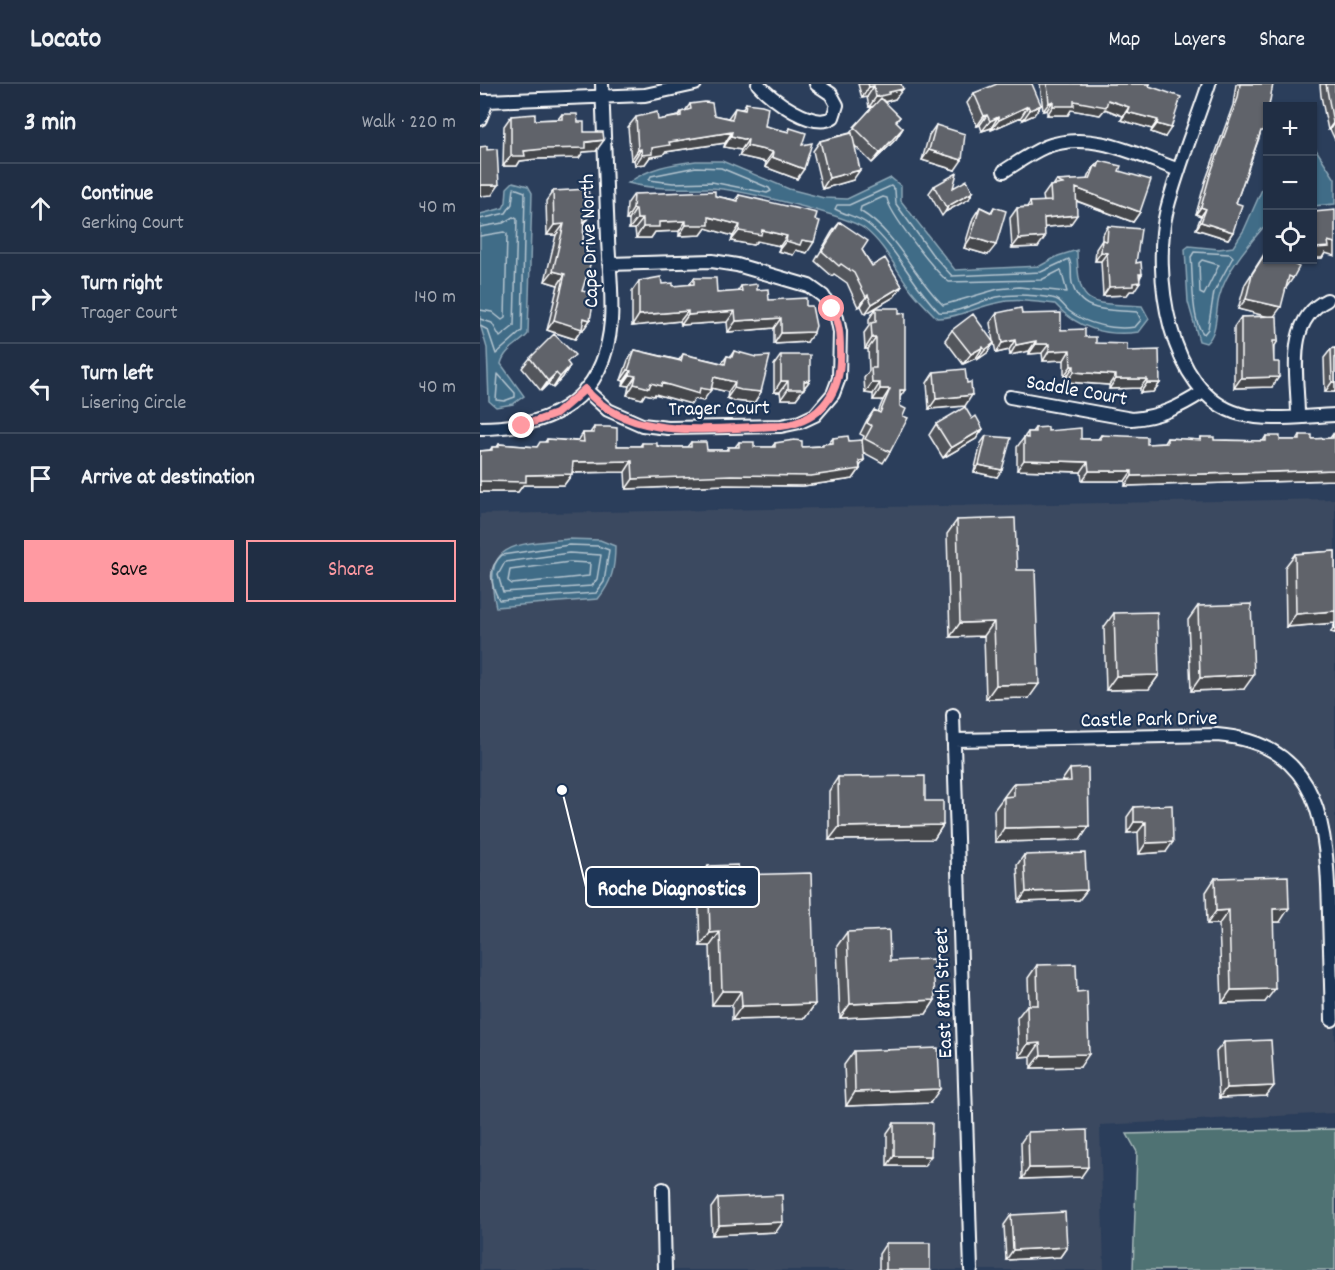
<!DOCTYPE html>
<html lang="en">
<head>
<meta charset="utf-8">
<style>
  :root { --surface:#202e44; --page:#28364b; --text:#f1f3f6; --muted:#a2a8b2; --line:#3d4a5d; --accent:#ff9aa2 }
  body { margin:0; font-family:Dekko,sans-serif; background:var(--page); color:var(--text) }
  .controls { position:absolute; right:18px; top:18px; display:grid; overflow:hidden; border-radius:0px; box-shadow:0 2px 4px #0004 }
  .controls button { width:54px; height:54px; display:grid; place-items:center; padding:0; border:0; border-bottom:2px solid var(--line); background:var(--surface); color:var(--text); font:30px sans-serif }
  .stop { position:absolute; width:18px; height:18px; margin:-14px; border:4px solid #ff9aa2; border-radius:50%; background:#fff }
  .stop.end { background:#ff9aa2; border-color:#fff; box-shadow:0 2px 6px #0008 }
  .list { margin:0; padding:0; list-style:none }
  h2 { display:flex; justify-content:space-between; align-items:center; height:78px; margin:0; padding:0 24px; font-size:26px }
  h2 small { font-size:20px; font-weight:400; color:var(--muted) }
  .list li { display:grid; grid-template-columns:39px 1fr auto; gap:18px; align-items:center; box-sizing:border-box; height:90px; padding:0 24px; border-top:2px solid var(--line) }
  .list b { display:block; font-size:22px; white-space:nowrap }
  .list p { margin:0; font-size:20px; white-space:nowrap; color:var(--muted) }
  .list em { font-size:20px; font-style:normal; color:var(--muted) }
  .actions { display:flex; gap:12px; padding:18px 24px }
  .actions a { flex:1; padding:14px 0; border:2px solid var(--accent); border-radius:0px; text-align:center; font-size:21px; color:var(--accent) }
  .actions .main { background:var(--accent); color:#111 }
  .icon { flex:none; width:33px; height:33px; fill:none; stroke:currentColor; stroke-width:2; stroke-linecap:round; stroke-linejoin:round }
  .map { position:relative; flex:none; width:855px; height:1186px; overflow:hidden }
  header { display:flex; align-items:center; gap:36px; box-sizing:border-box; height:84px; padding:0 30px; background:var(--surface); border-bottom:2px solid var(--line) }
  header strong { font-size:28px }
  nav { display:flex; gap:33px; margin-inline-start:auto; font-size:21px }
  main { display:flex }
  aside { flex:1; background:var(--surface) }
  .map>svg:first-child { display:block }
  .built { fill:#3b4960 }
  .green { fill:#4f7273; stroke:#a7b8b9; stroke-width:1.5 }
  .water { fill:#416c87; stroke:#8da7b7; stroke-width:1.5 }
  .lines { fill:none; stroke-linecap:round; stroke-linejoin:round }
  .shore { stroke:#b3c4cf; stroke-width:1.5 }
  .street-casing { stroke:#fff; stroke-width:16 }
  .street { stroke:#1d3557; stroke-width:12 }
  .wall { fill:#53565c; stroke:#fff; stroke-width:1.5 }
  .shaded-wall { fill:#44464b; stroke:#fff; stroke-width:1.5 }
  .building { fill:#61646b; stroke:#fff; stroke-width:1.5 }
  .route { stroke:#ff9aa2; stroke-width:8 }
  .labels { text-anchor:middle; stroke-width:4.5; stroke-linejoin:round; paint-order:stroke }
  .street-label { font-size:21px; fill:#fff; stroke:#1d3557 }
  .leader { fill:none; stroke:#fff; stroke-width:2 }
  .callout-dot { fill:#fff; stroke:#1d3557; stroke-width:2 }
  .callout { fill:#1d3557; stroke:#fff; stroke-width:2 }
  .callout-label { font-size:22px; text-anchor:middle; font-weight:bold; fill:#fff }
</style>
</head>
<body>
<header>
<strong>Locato</strong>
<nav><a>Map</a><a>Layers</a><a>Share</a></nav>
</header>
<main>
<aside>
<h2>3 min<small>Walk · 220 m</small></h2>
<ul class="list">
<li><svg class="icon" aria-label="ahead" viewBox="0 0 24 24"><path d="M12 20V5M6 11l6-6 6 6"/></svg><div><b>Continue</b><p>Gerking Court</p></div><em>40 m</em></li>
<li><svg class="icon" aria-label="right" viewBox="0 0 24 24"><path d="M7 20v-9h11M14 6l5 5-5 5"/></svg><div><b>Turn right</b><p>Trager Court</p></div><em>140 m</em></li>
<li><svg class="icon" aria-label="left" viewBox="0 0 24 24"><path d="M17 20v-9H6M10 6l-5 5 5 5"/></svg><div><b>Turn left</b><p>Lisering Circle</p></div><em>40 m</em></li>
<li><svg class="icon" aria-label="arrive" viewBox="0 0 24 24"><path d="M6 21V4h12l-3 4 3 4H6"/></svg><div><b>Arrive at destination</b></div></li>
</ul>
<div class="actions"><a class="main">Save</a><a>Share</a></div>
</aside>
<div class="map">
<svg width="855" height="1186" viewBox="0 0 855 1186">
  <rect width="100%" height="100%" fill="#2b3e5b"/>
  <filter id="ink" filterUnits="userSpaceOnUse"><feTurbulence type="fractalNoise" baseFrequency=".0167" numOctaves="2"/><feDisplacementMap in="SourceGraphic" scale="12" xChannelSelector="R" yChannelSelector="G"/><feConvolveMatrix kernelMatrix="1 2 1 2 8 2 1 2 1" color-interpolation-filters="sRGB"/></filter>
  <g filter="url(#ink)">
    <path class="built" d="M855 415V1029L620 1041 624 1186H0V430Z"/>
    <path class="green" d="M855 1045V1186H653L657 1068 647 1050Z"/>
    <path class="water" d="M833 61 855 95V120L833 122Z
      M216 77H242L309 105 344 114 367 115 411 94 421 102V117L475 186 560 182 578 172 597 166C598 227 610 218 662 222L669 235 659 248C627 253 596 244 575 220 556 218 536 214 517 219 496 223 478 234 457 234 449 226 440 217 432 207 416 186 406 162 385 145 367 131 254 104 230 104 202 104 175 106 148 99 169 84 190 80 216 77Z
      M787 94V139C769 160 746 186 739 214 735 229 738 249 726 259L719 257 708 218 705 165 709 162 739 165 753 163 764 146Z
      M33 98 48 102 52 109 48 250C40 260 24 265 21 280L44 312 33 320 16 323 9 317 7 264 0 240V130L23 124 26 118 27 104Z
      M88 455 120 456 135 462C135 484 132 498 118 515L16 523C0 455 39 461 88 455Z"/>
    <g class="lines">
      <path class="shore" d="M216 83 241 84 289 104 291 107 287 109 232 98 193 99 169 96 171 92Z
        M411 102 415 106 416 120 452 170 472 192 561 188 589 175C593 182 590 191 592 199 600 231 631 225 657 228L661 236 655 243C634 246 607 241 589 227 583 222 581 215 572 214 554 211 535 209 517 213 498 217 478 230 459 228 432 201 418 165 389 141 380 133 365 131 355 125L357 121H369Z
        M403 113 407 114C409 129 455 188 469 198L561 196 581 186 587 208 539 203 518 205 463 221C432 191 418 150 380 127L381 123Z
        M0 135 26 129 32 120 34 104 45 108 42 247 16 270 8 246 0 242
        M0 143 23 139 33 133 37 135 34 242 20 253 12 239 0 235
        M0 152 24 148 27 150 25 234 22 236 12 228 0 226
        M714 168 750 170 753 173 734 208 728 245 724 250C711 240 713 191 711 173Z
        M722 176 739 181 724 211 720 209 719 179Z
        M18 290 35 309V313L24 317 16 316Z
        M89 461 118 462 129 466 124 498 116 509 19 516C10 499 7 484 22 471Z
        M89 469 121 471 117 495 112 502 23 508 18 491 25 478Z
        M90 478 110 479 109 492 32 500 28 497 30 486Z"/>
      <defs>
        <path id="street" d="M278 0C291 15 334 47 353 33L357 21 351 10 336 0
          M729 0C715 42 698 83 687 125 672 186 687 310 760 330 790 338 824 332 855 331
          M7 17 165 11 215 0
          M0 35 7 17H1
          M524 87C537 79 551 69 565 63 611 45 657 71 699 86
          M105 305 128 326 162 341 188 344 301 342 320 338 335 331 353 310 359 294 360 248 357 234 343 212 329 202 257 181 232 177 129 180
          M530 313 652 335C679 333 700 323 723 308
          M818 332C818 292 804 237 847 216
          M0 344C73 344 125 315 131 237 133 210 129 181 128 155 126 103 124 52 122 0
          M473 631 491 1186
          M474 656 737 651C843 660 847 746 849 830 850 865 851 900 852 936
          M183 1105 185 1186"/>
      </defs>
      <use href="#street" class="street-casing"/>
      <use href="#street" class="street"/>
    </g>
    <path class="wall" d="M378 0H421L415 15 404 18 420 33 416 38 423 44 416 55 392 79 375 62 373 96 342 105 333 67 340 57 370 49 393 22 389 23 387 13 382 14Z
      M552 0 554 31 543 36 541 33 511 46V44L502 47 500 41 497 42 487 19 494 9Z
      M560 0H670L669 2 685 53 671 48 672 45 641 36 643 32 625 25 620 31 591 26 588 31H567V26L563 27Z
      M756 0H793L779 54 756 119 753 148 748 155 716 145 721 132 716 130 725 98 753 21Z
      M840 0H855V56L850 45 848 46 841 12Z
      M266 19 285 42 308 48 310 44 322 61 317 95 285 83 286 78 259 72 261 66 244 63 245 59 185 68 183 71 170 73 165 80 155 81 154 76H151L148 43 156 33 178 36 198 32 201 28 205 27 210 20 234 31 248 34 255 24 262 25Z
      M82 30 98 38 116 67 103 68 99 74 57 75 40 77 37 82H23L24 42 31 32 55 36 78 35Z
      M456 41 475 86 442 76 449 51Z
      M620 77 639 87 660 128 653 138 596 117 590 141 564 143 558 163 532 164 530 134 537 124 547 123 550 118H564L563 112 570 102H573L576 97 607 96 608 91 615 82H616Z
      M454 102 473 104 489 115 465 128 462 132 449 109Z
      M73 107 110 131 104 140 103 158 107 170 102 207 108 220 110 236 103 246H101L95 255 67 246 78 201 65 197 76 151H67L66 117Z
      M154 110 235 112 255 116 259 111 327 169 316 166 313 171 298 167 300 162 277 157 273 161 251 157 253 152 226 144 221 151 199 152V147L175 148 171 154H156L155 145H149V136H146L147 120Z
      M500 123 511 128 514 123 508 171 484 164 493 134Z
      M834 128 845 169 842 174H832V129Z
      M360 138 382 166 392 182 422 202 414 213 385 230 381 222 378 223 367 199 354 190 352 192 335 177 352 148Z
      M628 142 656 179 662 190 654 207H650L647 211 623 212 621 177H615L616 165 622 156V151Z
      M788 164V176L815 181 813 194 806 204 794 232 798 257 794 263 792 303 754 304V243L761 233 788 232 758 225 765 200Z
      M214 194 237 209 257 208 261 202 277 206 289 216 327 258 294 260V244L248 248 247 238 201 241 200 237 152 242V207L159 197 193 202 209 201Z
      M396 224 420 314V322L423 332 410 368 403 379 383 368 384 376 380 382V385L373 395 323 402 244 401 146 405 145 388 92 389V390L84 401H43L38 408H0V367L10 366 12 363H17L19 360 57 363 65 358 67 355 98 357 103 349H110L114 343 137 362H160L162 359 184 363H207L211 358 227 366H246L248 363H255L259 358 274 363H292L295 359 322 363 341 362 343 360 349 359 353 354 369 357H382L384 352 380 350 387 336 394 326 398 328 403 316H393V310L385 309 384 294 389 287 388 265H385L384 249 389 242V235Z
      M517 229 542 230 581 246 605 253 616 259 647 267 680 299 673 308 660 309V304L629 305V301L587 298V292H584V276L563 277 562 269 549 270V267L530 271 529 266 516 269 514 259 507 269 497 276 496 274 483 280 465 256 472 246 513 257 510 239Z
      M855 264V308H845L844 274 851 265Z
      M155 266 199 276 203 270 242 279 247 272 250 273 254 267 281 308 274 319 254 317 247 314 248 308 231 304 223 317 215 315 211 320 175 310 174 312 165 310 162 315 147 311 149 302 143 301 144 297 141 296 148 276Z
      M301 271 330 296 316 315H301L300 308H294V281Z
      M50 274 88 280 83 293 73 304 68 300 61 307 42 284Z
      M454 288 485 322 449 325 447 299Z
      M492 335 503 345 496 355 463 374 449 351 456 340Z
      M555 344 601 355H618L621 351 667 360 684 359 687 354 719 356 721 353 734 356 783 357 786 352 800 356H817L820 351 832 355 850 354 853 350 855 396 645 402V397H602L601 388 537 386V363L548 348H552Z
      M506 352 517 393 494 388 501 359Z
      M477 436 537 486 549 614 506 615 504 552 470 553 467 450Z
      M855 467V549L851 548 855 539 806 543 805 483 815 470Z
      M718 522 764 605 711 607 708 536Z
      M634 529 679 591 669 605 626 606 624 543Z
      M590 685 609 742 600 756 515 758 514 726 534 699 581 698Z
      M358 693 445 717 463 741 454 755 349 756V707Z
      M654 723 686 768 659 770 658 748 647 749V733Z
      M544 771 607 806 599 816 539 818 537 781Z
      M228 782 259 791 335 920 325 934 252 936V921H232L230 862H220L218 796Z
      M735 794 800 838H793L785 918 742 919 739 840H727L726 808Z
      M367 848 410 877 455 916 446 930 360 934 357 862Z
      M557 881 600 983 551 984V972L539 973 537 934 547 921H549L548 894Z
      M744 958 786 1012 739 1014 736 968Z
      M374 967 450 1019 366 1022 364 981Z
      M414 1039 444 1082H407V1049Z
      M548 1048 601 1093 542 1095 541 1058Z
      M238 1114 296 1148 232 1151 231 1124Z
      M531 1131 587 1163 580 1173 526 1176 524 1141Z
      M406 1159 450 1186H399V1170Z"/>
    <path class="shaded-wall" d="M394 2 387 13 382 14 389 3Z
      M423 5 415 15 404 18 402 21 389 23 396 13 409 8Z
      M628 16 649 23 643 32 625 25 620 31 591 26 588 31H567L573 22 594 17Z
      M573 17 567 26 563 27 569 19Z
      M561 21 554 31 543 36 550 26Z
      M548 22 541 33 511 46 519 36Z
      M647 28 678 36 672 45 641 36Z
      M507 31 500 41 497 42 504 32Z
      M518 33 511 44 502 47 510 37Z
      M855 38 850 45 848 46 853 39Z
      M677 40 691 44 685 53 671 48Z
      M423 44 416 55 392 79 400 69Z
      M252 48 245 59 185 68 183 71 170 73 165 80 155 81 162 71 172 64 189 58Z
      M251 52 268 56 261 66 244 63Z
      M124 56 116 67 103 68 99 74 57 75 40 77 37 82H23L31 72 44 67Z
      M267 62 293 68 286 78 259 72Z
      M161 65 154 76H151L158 66Z
      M449 66 482 76 475 86 442 76Z
      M292 73 324 85 317 95 285 83Z
      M380 86 373 96 342 105 349 94Z
      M0 101H19L12 111 0 112Z
      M596 104 660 128 653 138 589 114Z
      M493 108 489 115 465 128 468 122Z
      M721 123 726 125 721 132 716 130Z
      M153 125H156L149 136H146Z
      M104 131H110L102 141Z
      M597 131 590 141 557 144 564 134Z
      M229 133 260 141 253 152 226 144 221 151 199 152 206 141Z
      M157 135H163L155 145H149Z
      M206 137 199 147 175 148 171 154H156L163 143 179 138Z
      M721 138 753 148 748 155 716 145Z
      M84 140 76 151H67L74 141Z
      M282 146 307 152 300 162 277 157 273 161 251 157 259 147Z
      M491 153 516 161 508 171 484 164Z
      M565 153 558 163 532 164 539 155Z
      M322 156 334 158 327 169 316 166 313 171 298 167 306 157Z
      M848 157 855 159V172L845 169 842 174H832V169L836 164Z
      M621 168 627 169 621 177H615Z
      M73 187 85 190 78 201 65 197Z
      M659 190H662L656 198H660L654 207H650L647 211 623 212 629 203Z
      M422 202 414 213 385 230 392 220Z
      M388 211 381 222 378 223 386 213Z
      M766 215 801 223 793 234 758 225Z
      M208 227 200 237 152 242 159 231Z
      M255 227 247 238 201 241 208 231Z
      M104 234 110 236 103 246H101L95 255 67 246 74 236Z
      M301 234 294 244 248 248 256 237Z
      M334 248 327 258 294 260 301 249Z
      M392 254H396L388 265H385Z
      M535 256 529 266 516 269 522 259Z
      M556 257 549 267 530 271 536 261Z
      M514 259 507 269 497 276 505 266Z
      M556 260H569L562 269 549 270Z
      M503 263 496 274 483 280 491 270Z
      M590 266 584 276 563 277 569 267Z
      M90 282 83 293 73 304 80 293Z
      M591 282H594L587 292H584Z
      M148 286 151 287 144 297 141 296Z
      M594 288 636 291 629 301 587 298Z
      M76 289 68 300 61 307 68 297Z
      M150 291 156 292 149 302 143 301Z
      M234 293 255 298 248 308 227 303Z
      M799 293 792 303 754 304 761 294Z
      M636 295H667L660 304 629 305Z
      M330 296 316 315H301L308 305 324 297Z
      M301 297H308L300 308H294Z
      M852 298H855V308H845Z
      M171 299 220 304 231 306 223 317 215 315 211 320 175 310 174 312 165 310 162 315 147 311 154 300Z
      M392 299H400L393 310 385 309Z
      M667 299H680L673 308 660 309Z
      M254 304 281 308 274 319 254 317 247 314Z
      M400 305H410L403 316H393Z
      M420 306H425L418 316Z
      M492 311 485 322 449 325 456 315Z
      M503 345 496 355 463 374 471 364Z
      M384 376 378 385H380L373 395 323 402 244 401 146 405 153 395Z
      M544 376 608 378 601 388 537 386Z
      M152 377 145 388 85 389 93 378Z
      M499 381 522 386 517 393 494 388Z
      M855 386V396L645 402 652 392Z
      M609 387H652L645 397H602Z
      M92 390 84 401H43L38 408H0V397L46 391Z
      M855 527V539L806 543 816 530Z
      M514 538 504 552 470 553 480 539Z
      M855 542V549L851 548Z
      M679 591 669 605 626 606 636 592Z
      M774 591 764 605 711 607 720 594Z
      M559 600 549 614 506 615 516 601Z
      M654 738H666L658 748 647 749Z
      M463 741 454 755 349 756 359 743Z
      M609 742 600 756 515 758 524 744Z
      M693 758 686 768 659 770 666 759Z
      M607 806 599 816 539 818 546 808Z
      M809 824 800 838H783L793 825Z
      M749 826 739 840H727L736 827Z
      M240 848 230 862H220L230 849Z
      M795 905 785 918 742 919 751 906Z
      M242 907H261L252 921H232Z
      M455 916 446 930 360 934 370 920Z
      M335 920 325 934 252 936 262 922Z
      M560 959 551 972 539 973 548 960Z
      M609 970 600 983 551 984 561 971Z
      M794 1002 786 1012 739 1014 746 1004Z
      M460 1005 450 1019 366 1022 375 1008Z
      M414 1072H451L444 1082H407Z
      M608 1083 601 1093 542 1095 549 1084Z
      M303 1138 296 1148 232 1151 239 1141Z
      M587 1163 580 1173 526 1176 533 1166Z"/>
    <path class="building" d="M388 0H421L423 5 409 8V10L396 13 394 2 389 3Z
      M517 0H552L561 21 550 26 548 22 519 36 518 33 510 37 507 31 504 32 494 9Z
      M567 0H670L669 2 701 13 691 44 677 40 678 36 647 28 649 23 628 16 626 23 594 17V22H573V17L569 19Z
      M760 0H793L789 22H788V29L784 47H781L756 119 762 121 753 148 721 138 726 125 721 123 730 91 758 14Z
      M846 0H855V38L853 39Z
      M401 14 420 33 416 37 423 44 400 69 374 43Z
      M225 18 232 19 234 31 252 35 255 24 265 26 266 19 282 21 288 23 285 42 309 48 310 44 326 49 322 61 332 59 324 85 292 73 293 68 267 62 268 56 251 52 252 48 189 58 190 61 172 64V70L162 71 161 65 158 66 156 33 177 28 178 36 201 32V28L211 25 210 20Z
      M55 30V36L82 35V30H97L98 38H104V48H123L124 56 106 58V64L64 65 44 67 45 72H31V32Z
      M456 41 485 50 482 76 449 66Z
      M372 49 380 86 349 94 340 57Z
      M7 62V66L17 65 19 101H0V63Z
      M620 77 641 82 639 87 671 96 660 128 596 104 597 131 564 134 565 153 539 155 537 124 551 123 550 118 571 117 570 102 583 100 576 97 610 95 615 82 618 83Z
      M477 89 473 104 487 96 493 108 468 122 467 125 454 102Z
      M108 105 111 123 110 131H104L103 158 109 159 107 170 113 171 102 207 111 209 108 220 113 221 110 236 104 234 102 245 74 236 85 190 73 187 84 140 74 141 73 107Z
      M235 107V112L258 117 259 111 337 129 335 136 340 137 334 158 322 156 320 161 306 157 307 152 282 146 281 151 259 147 260 141 229 133V141H206V137L179 138V143H163V135H157L156 125H153L154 110Z
      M500 123 512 129 514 123 526 127 516 161 491 153Z
      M855 126V159L848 157 849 163 836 164 834 128Z
      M360 138 388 157 382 166 392 182 405 174 422 202 392 220 388 211 386 213 374 189 361 180 359 182 342 167Z
      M628 142 661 145 656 179 661 178 662 190H659L660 198 653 199V202L629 203 627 169 621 168 622 156 627 157Z
      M788 165V176H818L815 181 819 183 813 194 809 192 801 223 766 215 772 190Z
      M181 193 182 200 193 199V202L214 200V194H236L237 209 262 207 261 202 277 200V206L288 205 289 216 326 214V222H332L336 242 334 248 301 249V234L256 237 255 227 208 231V227L159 231V197Z
      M396 224H419V230L425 229V306H420V322L426 325 423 332 428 334 410 368 385 355 392 342 387 339 394 326 400 329 410 305H400V299H392L391 284H396V254H392L391 239 396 238Z
      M541 224 542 230 581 229V246L605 245V253H616V259L647 260V267L679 266 680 299H667V295H636V291L594 288V282H591L590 266 569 267V260H556V257L536 261 535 256 522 259 517 229Z
      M493 230 514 259 505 266 503 263 491 270 472 246Z
      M797 232 798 257H793L794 278H799V293L761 294V233Z
      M74 250 95 271 87 278 90 282 80 293 76 289 68 297 50 274Z
      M855 264V298H852L851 265Z
      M155 266 201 277 203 270 245 280 247 272 252 273 254 267 276 273 290 272 281 308 261 306 254 304 255 298 234 293 231 306 220 304 219 310 182 299 181 302 171 299 169 304 154 300 156 292 150 291 151 287 148 286Z
      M301 271H330V296L324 297V305H308V297H301Z
      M485 285 487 299 491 298 492 311 456 315 454 288Z
      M485 323 492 335 496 332 503 345 471 364 456 340Z
      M114 343H129L137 344V362H162V359H177V362L184 363H211V358H226L227 366H248V363H259V358H274V363H295V359L314 356 322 357V363L343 362V360L353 359V354L368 352 369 357 382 356 384 376 379 377 380 385 331 392 251 391 153 395 152 377 93 378 92 390 46 391V398L0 397V367L12 366V363H19V360L57 363 60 358H67V355L104 358 103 349H114Z
      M568 343V347L601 344V355H621V351L667 353V360L687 359V354L721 356V353H734V356L786 357V352H800V356H820V351H832V355L853 354V350H855V386L652 392V387H609L608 378 544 376V353L548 354V348H555V344Z
      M506 352 531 354 522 386 499 381Z
      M535 434 537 486H555L559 600 516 601 514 538 480 539 477 436Z
      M855 467V527L816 530 815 470Z
      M771 520 774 591 720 594 718 522Z
      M677 528 679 591 636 592 634 529Z
      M608 684 609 742 524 744V713L534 712V699L591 697 590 685Z
      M445 692V717H463V741L359 743 358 693Z
      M692 721 693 758 666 759V738H654V723Z
      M605 769 607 806 546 808 544 771Z
      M258 781 259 791 331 789 335 920 262 922 261 907H242L240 848 230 849 228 782Z
      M808 792 809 824 793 825 795 905 751 906 749 826 736 827 735 794Z
      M409 846 410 877 453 875 455 916 370 920 367 848Z
      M596 880 597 908 607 907 609 970 561 971 560 959 548 960 547 921H558L557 881Z
      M791 956 794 1002 746 1004 744 958Z
      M458 964 460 1005 375 1008 374 967Z
      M414 1039H452L451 1072H414Z
      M607 1046 608 1083 549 1084 548 1048Z
      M302 1111 303 1138 239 1141 238 1114Z
      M585 1128 587 1163 533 1166 531 1131Z
      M406 1159H450V1186H406Z"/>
  </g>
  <g class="lines" filter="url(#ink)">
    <path class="route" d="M42 342 76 330 105 305C151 360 237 343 301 342 343 337 362 306 360 266 360 251 359 238 352 225"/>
  </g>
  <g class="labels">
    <g class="street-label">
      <text transform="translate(108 157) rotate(-92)" y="7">Cape Drive North</text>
      <text transform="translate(597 305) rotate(10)" y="7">Saddle Court</text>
      <text transform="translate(239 323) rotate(-1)" y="7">Trager Court</text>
      <text transform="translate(669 634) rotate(-1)" y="7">Castle Park Drive</text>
      <text transform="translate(462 909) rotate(-92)" y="7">East 88th Street</text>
    </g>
  </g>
  <path class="leader" d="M82 706L106 803"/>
  <circle class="callout-dot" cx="82" cy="706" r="6"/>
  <rect class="callout" x="106" y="783" width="173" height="40" rx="6"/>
  <g class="callout-label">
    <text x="192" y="811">Roche Diagnostics</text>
  </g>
</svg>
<div class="controls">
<button>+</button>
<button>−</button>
<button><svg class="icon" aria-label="locate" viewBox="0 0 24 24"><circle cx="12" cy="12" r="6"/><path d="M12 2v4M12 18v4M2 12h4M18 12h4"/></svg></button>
</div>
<div class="stop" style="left:352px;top:225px"></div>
<div class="stop end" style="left:42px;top:342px"></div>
</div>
</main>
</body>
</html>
